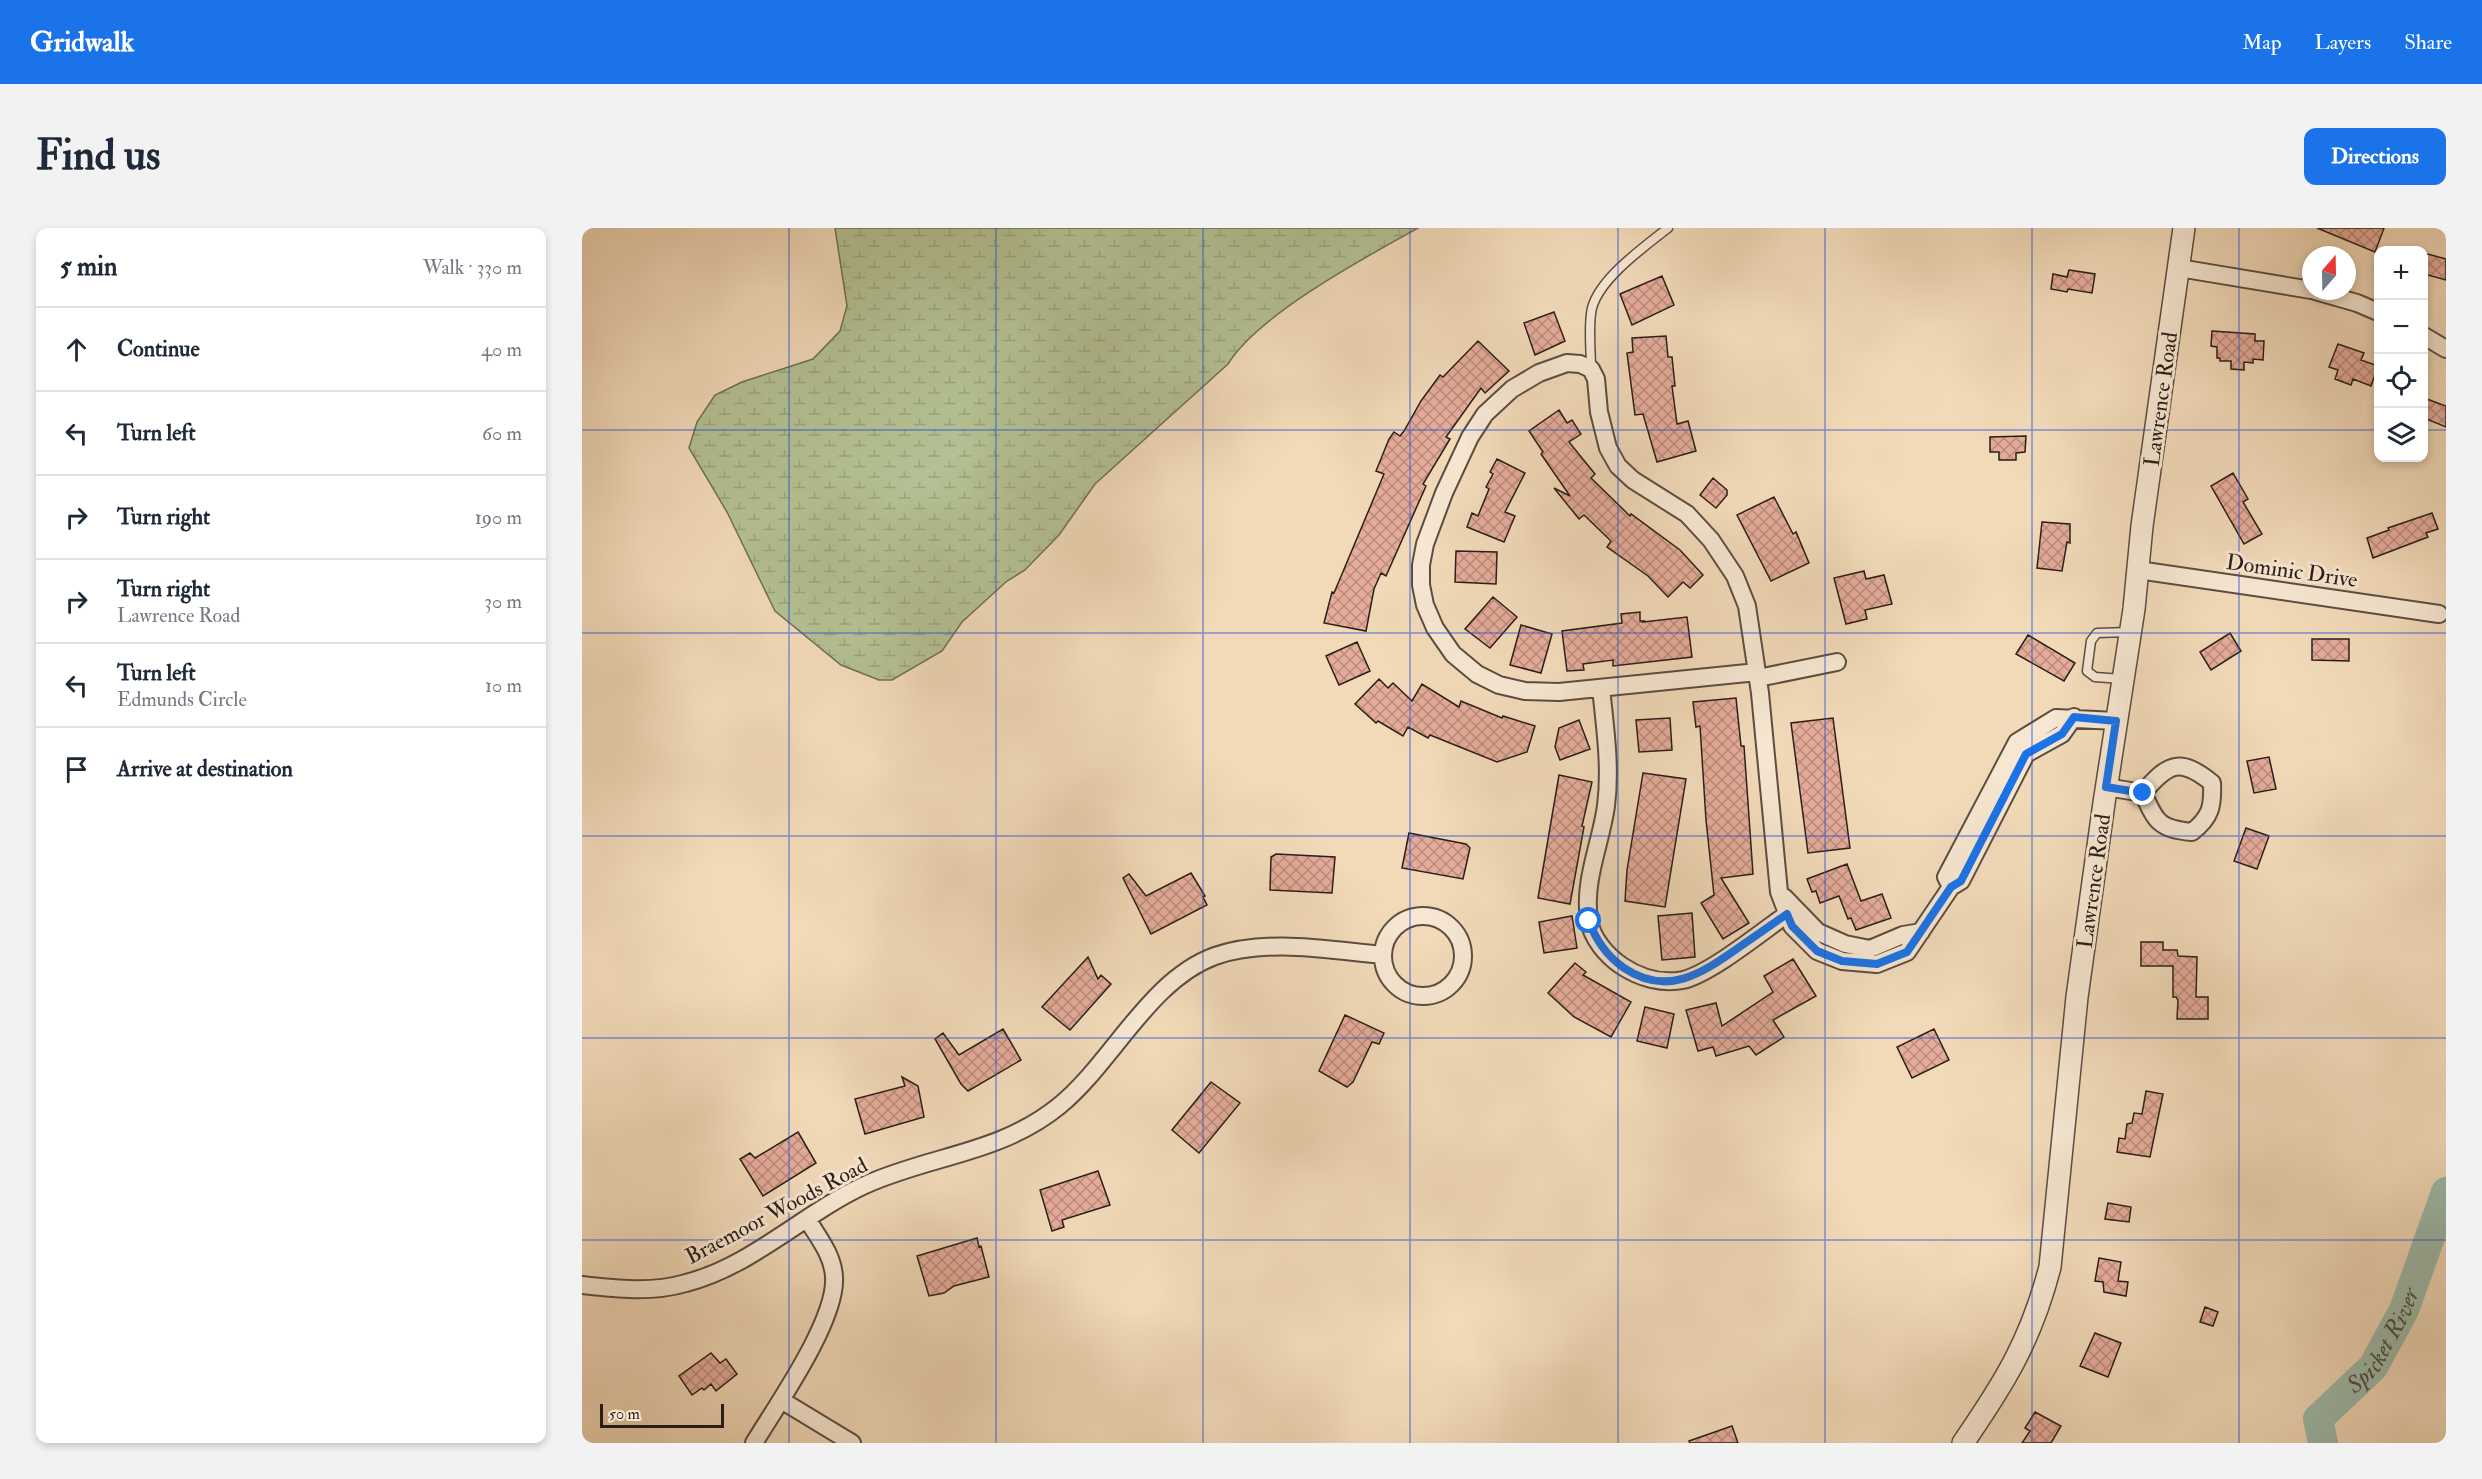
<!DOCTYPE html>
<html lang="en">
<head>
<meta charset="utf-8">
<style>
  :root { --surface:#fff; --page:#f2f2f3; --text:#1f2937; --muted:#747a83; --line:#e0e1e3; --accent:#1a73e8 }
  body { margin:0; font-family:"IM FELL Double Pica",serif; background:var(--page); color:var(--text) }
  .controls { position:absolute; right:18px; top:18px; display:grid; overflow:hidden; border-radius:12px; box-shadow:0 3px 9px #0003 }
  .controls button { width:54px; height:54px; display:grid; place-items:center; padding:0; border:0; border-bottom:2px solid var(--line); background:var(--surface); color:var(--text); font:30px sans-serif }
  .compass { position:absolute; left:1720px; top:18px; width:54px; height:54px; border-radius:50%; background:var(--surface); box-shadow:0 3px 9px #0003; rotate:20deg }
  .scale { position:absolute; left:18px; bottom:15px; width:124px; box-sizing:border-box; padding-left:6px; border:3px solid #2a1e19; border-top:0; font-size:16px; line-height:21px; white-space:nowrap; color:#2a1e19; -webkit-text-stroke:4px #f7e7d2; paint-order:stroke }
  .stop { position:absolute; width:18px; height:18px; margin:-14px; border:4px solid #1a73e8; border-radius:50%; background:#fff }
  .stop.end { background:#1a73e8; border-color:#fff; box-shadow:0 2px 6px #0008 }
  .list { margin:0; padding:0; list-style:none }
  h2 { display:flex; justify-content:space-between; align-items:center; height:78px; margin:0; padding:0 24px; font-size:26px }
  h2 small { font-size:20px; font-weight:400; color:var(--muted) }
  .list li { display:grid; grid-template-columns:39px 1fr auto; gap:18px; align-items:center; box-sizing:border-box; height:84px; padding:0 24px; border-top:2px solid var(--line) }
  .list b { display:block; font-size:22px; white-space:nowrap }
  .list p { margin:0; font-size:20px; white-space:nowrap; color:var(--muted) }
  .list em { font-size:20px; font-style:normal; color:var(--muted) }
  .icon { flex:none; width:33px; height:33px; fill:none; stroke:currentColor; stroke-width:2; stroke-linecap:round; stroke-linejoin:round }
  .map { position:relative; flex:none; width:1864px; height:1215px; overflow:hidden; border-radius:12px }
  header { display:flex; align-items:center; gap:36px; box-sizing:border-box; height:84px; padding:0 30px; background:var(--accent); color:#fff }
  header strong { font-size:28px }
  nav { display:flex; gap:33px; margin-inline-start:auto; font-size:21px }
  .intro { display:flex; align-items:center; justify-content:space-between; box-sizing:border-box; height:144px; padding:0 36px }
  h1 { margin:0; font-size:42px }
  .button { padding:15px 27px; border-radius:12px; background:var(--accent); color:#fff; font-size:21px; font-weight:700 }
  main { display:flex; gap:36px; padding:0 36px }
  aside { flex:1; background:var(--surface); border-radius:12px; box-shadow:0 3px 9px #0003 }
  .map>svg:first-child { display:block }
  .wetland { fill:url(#wetland-marsh); stroke:#6f7056; stroke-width:1.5 }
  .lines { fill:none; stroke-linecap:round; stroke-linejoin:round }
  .river { stroke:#9cbbab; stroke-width:30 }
  .building { fill:url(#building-cross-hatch); stroke:#2a1e19; stroke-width:1.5 }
  .service-casing { stroke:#5c4d41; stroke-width:11 }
  .minor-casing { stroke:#5c4d41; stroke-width:20 }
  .tertiary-casing { stroke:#5c4d41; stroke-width:24 }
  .service { stroke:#f7e7d2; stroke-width:8 }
  .minor { stroke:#f7e7d2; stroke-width:16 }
  .tertiary { stroke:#f7e7d2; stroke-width:21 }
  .route { stroke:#1a73e8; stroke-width:8 }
  .grid { fill:none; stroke:#1d4ed8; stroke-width:1.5; stroke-opacity:0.55 }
  .labels { text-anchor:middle; stroke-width:6; stroke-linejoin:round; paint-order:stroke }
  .street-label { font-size:22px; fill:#2a1e19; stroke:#f7e7d2 }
  .water-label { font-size:24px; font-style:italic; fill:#4c4d45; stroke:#f7e7d2 }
</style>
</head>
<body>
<header>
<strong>Gridwalk</strong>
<nav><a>Map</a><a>Layers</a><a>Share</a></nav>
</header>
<div class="intro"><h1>Find us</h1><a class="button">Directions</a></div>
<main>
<aside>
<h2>5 min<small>Walk · 330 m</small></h2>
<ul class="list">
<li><svg class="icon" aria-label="ahead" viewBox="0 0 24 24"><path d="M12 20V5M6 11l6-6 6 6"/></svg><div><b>Continue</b></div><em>40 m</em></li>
<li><svg class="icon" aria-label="left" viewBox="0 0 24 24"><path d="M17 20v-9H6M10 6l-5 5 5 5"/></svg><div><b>Turn left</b></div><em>60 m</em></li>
<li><svg class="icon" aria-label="right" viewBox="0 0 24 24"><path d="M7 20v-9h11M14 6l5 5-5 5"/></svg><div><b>Turn right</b></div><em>190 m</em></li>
<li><svg class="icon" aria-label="right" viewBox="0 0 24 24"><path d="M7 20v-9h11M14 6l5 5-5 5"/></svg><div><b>Turn right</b><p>Lawrence Road</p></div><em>30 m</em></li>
<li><svg class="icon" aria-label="left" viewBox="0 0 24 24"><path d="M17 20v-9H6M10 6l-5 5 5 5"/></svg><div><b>Turn left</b><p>Edmunds Circle</p></div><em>10 m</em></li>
<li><svg class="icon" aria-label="arrive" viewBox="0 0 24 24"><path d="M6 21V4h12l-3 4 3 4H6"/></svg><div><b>Arrive at destination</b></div></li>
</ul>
</aside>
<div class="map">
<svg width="1864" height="1215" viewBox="0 0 1864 1215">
  <defs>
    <pattern id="wetland-marsh" width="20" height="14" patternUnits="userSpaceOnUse" patternTransform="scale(1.5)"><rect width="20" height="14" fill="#b4c194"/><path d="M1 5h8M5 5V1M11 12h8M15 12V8" fill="none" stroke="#9ba57f"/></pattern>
    <pattern id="building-cross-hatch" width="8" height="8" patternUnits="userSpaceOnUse" patternTransform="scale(1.5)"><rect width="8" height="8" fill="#e5ac9a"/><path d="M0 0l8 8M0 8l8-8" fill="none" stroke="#ba8b7d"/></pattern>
  </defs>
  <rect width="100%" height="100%" fill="#f2dab9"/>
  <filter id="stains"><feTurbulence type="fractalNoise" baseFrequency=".00333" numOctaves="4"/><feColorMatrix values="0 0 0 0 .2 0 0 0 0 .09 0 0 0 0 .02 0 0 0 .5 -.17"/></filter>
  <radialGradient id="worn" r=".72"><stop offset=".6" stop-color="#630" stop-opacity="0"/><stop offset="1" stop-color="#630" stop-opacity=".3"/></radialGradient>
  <path class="wetland" d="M253 0H836C784 29 677 86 646 136L513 256 477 307 443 342 425 353 380 394 360 423 310 452H297L259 437 193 383 145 284 107 220 115 194 133 167 160 154 231 131 258 103 265 78Z"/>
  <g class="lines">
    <path class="river" id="s1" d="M1741 1215 1736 1191 1791 1139 1822 1082 1864 964"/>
  </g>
  <path class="building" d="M1735 0H1802L1793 24Z
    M1842 25 1864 31V52L1842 46Z
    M1487 42 1513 46 1510 65 1486 61 1485 64 1469 61 1471 46 1485 49Z
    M1080 48 1092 77 1050 97 1038 66Z
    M972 84 983 113 953 127 942 95Z
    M1630 103 1673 106V113H1682L1681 132 1671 131V135L1662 134V142L1649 141V133H1638V130H1635V119L1629 118Z
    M1084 108 1086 129H1090L1093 158H1090L1095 196 1106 193 1114 223 1075 234 1061 186 1053 187 1045 125 1051 124 1050 110Z
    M896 113 927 143 903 165 899 160 864 209 868 211 841 256 844 258 804 348 799 345 792 361 784 403 742 395 750 364 752 365 802 246 794 243 807 211 812 204 818 208 822 203 839 173 858 147 861 149Z
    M1756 116 1782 125 1779 132 1796 138 1789 158 1771 151 1769 157 1753 151 1756 142 1747 139Z
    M1842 170 1864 178V199L1842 190Z
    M977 182 985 195 990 192 999 206 987 214 1013 246 1009 250 1048 288 1049 286 1098 322 1121 347 1108 360 1101 354 1086 369 1066 348 1025 319 1029 313 1002 287 997 291 972 260 988 268 959 226 961 224 947 203Z
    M1444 208 1443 224 1434 225V232H1417V224H1408V209Z
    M915 231 943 245 923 284 933 288 922 314 885 299 890 285 896 288 907 261 904 259 911 246 908 244Z
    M1651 245 1666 271 1661 274 1680 306 1662 316 1629 258Z
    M1131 250 1145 262V267L1134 280 1118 267Z
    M1192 269 1211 306 1214 304 1227 335 1189 353 1155 287Z
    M1850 285 1856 301 1844 305 1846 309 1791 330 1785 310 1807 302 1806 300Z
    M1460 294 1488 296V315L1485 314 1480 343 1455 340Z
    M874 323 915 324 914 356 873 354Z
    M1282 343 1284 351 1302 347 1310 376 1283 382 1285 391 1264 396 1252 350Z
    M911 369 935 389 908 420 883 401Z
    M1058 384V393H1062L1061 394 1105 389 1110 429 1031 438V432L1001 436 1002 442 985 443 980 403 1040 395 1039 386Z
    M939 397 970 406 959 445 928 437Z
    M1648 405 1659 423 1629 442 1618 424Z
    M1446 407 1493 435 1482 453 1434 426Z
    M1730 411H1767V433L1730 432Z
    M775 414 788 443 757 457 744 428Z
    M797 451 806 460 811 455 830 473 840 456 877 479 879 473 920 490 921 488 953 498 945 524 915 534 848 507 846 510 826 499 821 508 796 493 794 495 773 476Z
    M1154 470 1159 518H1162L1171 646 1139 650 1167 695 1141 711 1119 675 1132 667 1124 592 1118 498 1114 499 1111 474Z
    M1088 490 1090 522 1057 524 1054 492Z
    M1251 490 1268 620 1226 625 1209 495Z
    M997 492 1008 521 978 532 973 519 977 500Z
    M1687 529 1694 561 1672 565 1665 533Z
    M1061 545 1104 551 1083 679 1043 673 1045 642Z
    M977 547 1010 554 1000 598 1002 599 988 676 956 670Z
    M1664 600 1687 608 1675 641 1652 633Z
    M827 605 884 616 888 620 881 651 820 640Z
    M694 626 753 629 750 665 688 662 689 629Z
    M1265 636 1279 673 1300 666 1309 690 1274 702 1269 690 1266 691 1257 668 1238 675 1234 663 1230 664 1225 651Z
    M609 645 623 668 621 669 625 677 569 706 541 650 547 646 564 668Z
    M1110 685 1113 729 1080 732 1076 688Z
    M990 688 995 720 962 725 957 694Z
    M1559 714H1581V722H1595L1596 728 1615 729 1614 769H1626V791H1595L1596 772 1594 769H1591V738H1559Z
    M506 729 516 751 519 747 529 756 488 802 460 779Z
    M1211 731 1234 768 1191 792 1202 809 1174 827 1167 818 1134 828 1131 819 1116 823 1104 782 1134 775 1140 798 1191 764 1182 748Z
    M993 735 1004 744 1001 747 1049 774 1029 809 992 789 966 765Z
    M1063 779 1092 786 1085 820 1055 813Z
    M763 787 802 805 797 816 790 814 771 854 765 859 737 843Z
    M421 801 439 832 386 863 379 856 353 811 361 805 377 827Z
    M1352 801 1367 832 1330 850 1315 819Z
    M320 849 336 858 342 889 283 906 273 871 323 858Z
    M629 854 658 875 617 925 590 902Z
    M1564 863 1581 866 1568 929 1535 924 1537 910 1543 911 1545 896 1550 895 1552 885 1560 886Z
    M216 904 234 935 181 968 158 931 168 925 173 930Z
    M516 943 528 977 480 992 482 999 470 1003 458 962Z
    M1526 975 1549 979 1547 994 1523 991Z
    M395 1010 397 1019 399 1018 407 1049 372 1058 362 1065 347 1068 335 1028Z
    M1517 1030 1539 1034 1536 1053 1546 1054 1544 1068 1522 1064 1521 1054 1513 1053Z
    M1623 1079 1636 1084 1631 1098 1618 1094Z
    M1513 1105 1539 1115 1526 1149 1498 1138Z
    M129 1125 138 1135 144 1131 155 1146 134 1163 129 1156 122 1162 120 1160 110 1167 97 1148Z
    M1453 1184 1479 1198 1469 1215H1440L1448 1203 1443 1200Z
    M1150 1198 1156 1215H1108L1107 1213Z"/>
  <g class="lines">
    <defs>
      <path id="service" d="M1009 141C1009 123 1006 96 1010 80 1018 50 1062 19 1086 0
        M1540 451 1513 449 1505 443 1509 413 1515 405 1548 404"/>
      <path id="minor" d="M1597 40 1729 62
        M1733 63 1775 75 1796 84
        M1842 108 1864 121
        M1556 342 1857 386
        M1175 444 977 464 943 463 917 457 895 446 871 426 853 400 843 377 839 357V337L843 316 862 265 888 209 903 186 930 161 957 145 985 135 998 136 1009 141 1014 151 1017 184 1026 220 1036 238 1051 252 1105 286 1129 312 1153 348 1165 378 1178 465 1197 664 1210 698 1235 723 1260 733 1295 736 1325 724 1369 659 1379 653 1444 526 1480 506 1492 489
        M1176 450 1255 434
        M1019 460C1023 499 1029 539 1024 578 1019 615 1001 653 1007 691 1009 710 1025 728 1040 738 1058 750 1080 756 1101 752 1128 746 1181 703 1205 686
        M1524 559 1561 565C1586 535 1598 529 1630 555 1631 578 1629 589 1610 604 1577 601 1574 594 1561 565
        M1369 659 1364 649 1435 514 1474 490 1534 493
        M1202 669 1236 704 1263 716 1288 721 1321 707 1339 704
        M801 728a40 40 0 1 1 80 0a40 40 0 1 1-80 0Z
        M0 1057C35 1061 70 1065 104 1055 170 1038 222 985 283 957 349 927 418 926 477 878 530 835 567 752 633 728 685 710 747 722 801 727
        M199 1172 270 1215
        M172 1215C195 1177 255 1092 252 1049 251 1027 236 1009 225 991"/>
      <path id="tertiary" d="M1381 1215C1423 1154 1449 1112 1468 1039L1495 769 1522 575 1552 381 1560 298 1602 0"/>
    </defs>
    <use href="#service" class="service-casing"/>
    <use href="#minor" class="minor-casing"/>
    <use href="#tertiary" class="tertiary-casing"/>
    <use href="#service" class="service"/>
    <use href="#minor" class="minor"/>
    <use href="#tertiary" class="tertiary"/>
  </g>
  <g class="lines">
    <path class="route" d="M1007 693C1014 713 1025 728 1042 740 1085 769 1119 746 1156 720 1172 709 1189 697 1205 686L1210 698 1235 723 1260 733 1295 736 1325 724 1369 659 1379 653 1444 526 1480 506 1492 489 1534 493 1524 559 1561 565"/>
  </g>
  <path class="grid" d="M207 0V1215M414 0V1215M621 0V1215M828 0V1215M1036 0V1215M1243 0V1215M1450 0V1215M1657 0V1215M0 202H1796M1842 202H1864M0 405H1864M0 608H1864M0 810H1864M0 1012H1864"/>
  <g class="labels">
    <g class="street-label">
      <text transform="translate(1578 171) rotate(-82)" y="8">Lawrence Road</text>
      <text transform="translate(1710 342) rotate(8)" y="8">Dominic Drive</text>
      <text transform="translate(1511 653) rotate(-82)" y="8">Lawrence Road</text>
      <text transform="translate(194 982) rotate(-28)" y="8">Braemoor Woods Road</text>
    </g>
    <g class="water-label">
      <text dy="8" stroke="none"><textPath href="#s1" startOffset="128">Spicket River</textPath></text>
    </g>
  </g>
  <rect width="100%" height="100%" filter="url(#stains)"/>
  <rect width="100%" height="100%" fill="url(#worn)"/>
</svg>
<div class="controls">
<button>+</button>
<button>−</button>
<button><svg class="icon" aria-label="locate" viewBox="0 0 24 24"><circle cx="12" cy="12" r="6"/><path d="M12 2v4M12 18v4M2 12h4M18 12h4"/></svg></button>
<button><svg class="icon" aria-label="layers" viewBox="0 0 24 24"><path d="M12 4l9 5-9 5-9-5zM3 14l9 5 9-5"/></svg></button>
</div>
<svg class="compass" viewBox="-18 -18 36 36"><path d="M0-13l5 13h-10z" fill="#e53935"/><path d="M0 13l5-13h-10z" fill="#747a83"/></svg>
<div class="scale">50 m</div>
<div class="stop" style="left:1007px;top:693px"></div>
<div class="stop end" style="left:1561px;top:565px"></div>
</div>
</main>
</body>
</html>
